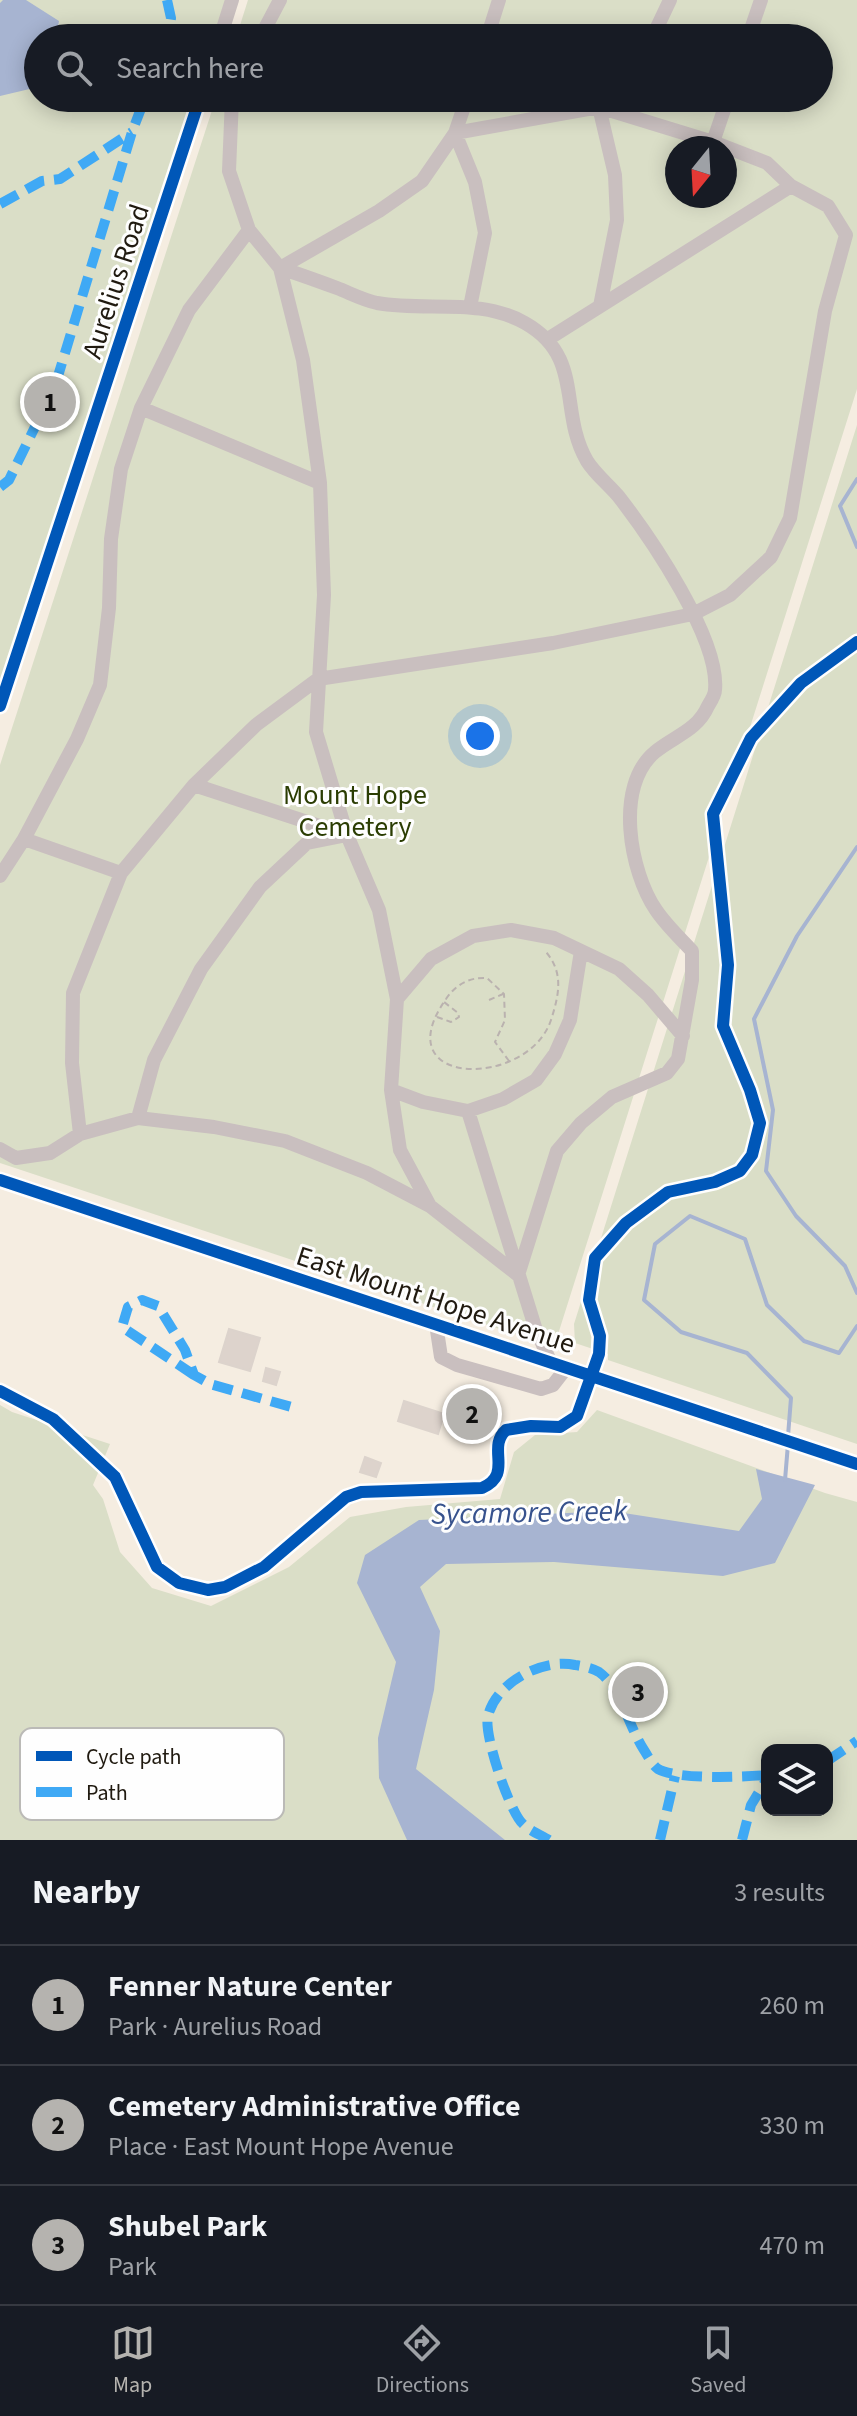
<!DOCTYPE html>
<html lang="en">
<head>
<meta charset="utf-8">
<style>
  :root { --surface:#171b24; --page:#20242c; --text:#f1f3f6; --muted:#9ea1a6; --line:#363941; --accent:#b5b3af }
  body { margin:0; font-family:"Source Sans 3",sans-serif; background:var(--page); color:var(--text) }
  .controls { position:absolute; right:24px; bottom:24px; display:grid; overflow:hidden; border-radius:16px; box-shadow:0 4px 20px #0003 }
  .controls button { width:72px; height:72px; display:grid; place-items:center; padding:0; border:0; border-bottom:2px solid var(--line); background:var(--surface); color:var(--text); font:40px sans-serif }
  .compass { position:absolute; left:665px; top:136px; width:72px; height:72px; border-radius:50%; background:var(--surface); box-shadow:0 4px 20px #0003; rotate:198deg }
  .you { position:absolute; left:480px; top:736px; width:28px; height:28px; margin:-20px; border:6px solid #fff; border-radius:50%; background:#1a73e8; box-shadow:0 0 0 12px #1a73e833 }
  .badge { display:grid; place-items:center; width:52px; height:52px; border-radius:50%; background:var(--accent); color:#111; font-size:26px; font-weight:700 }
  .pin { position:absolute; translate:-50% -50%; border:4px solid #fff; box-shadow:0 2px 8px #0006 }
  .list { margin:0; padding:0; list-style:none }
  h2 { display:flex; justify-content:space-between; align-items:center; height:104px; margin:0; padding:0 32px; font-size:34px }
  h2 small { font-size:26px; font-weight:400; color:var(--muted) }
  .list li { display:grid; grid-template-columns:52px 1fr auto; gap:24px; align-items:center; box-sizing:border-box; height:120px; padding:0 32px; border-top:2px solid var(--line) }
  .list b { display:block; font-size:30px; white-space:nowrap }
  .list p { margin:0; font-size:26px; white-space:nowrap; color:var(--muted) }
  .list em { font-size:26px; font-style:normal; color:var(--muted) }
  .icon { flex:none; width:44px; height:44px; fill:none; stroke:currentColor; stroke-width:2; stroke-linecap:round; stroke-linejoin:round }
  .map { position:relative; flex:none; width:857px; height:1840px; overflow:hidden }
  .search { position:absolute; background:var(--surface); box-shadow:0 4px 20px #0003; left:24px; right:24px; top:24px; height:88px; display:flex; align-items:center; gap:20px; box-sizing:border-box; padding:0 28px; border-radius:44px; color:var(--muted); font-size:30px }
  .sheet { height:464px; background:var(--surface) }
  nav { display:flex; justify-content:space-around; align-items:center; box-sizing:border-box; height:112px; border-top:2px solid var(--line); background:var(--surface); font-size:22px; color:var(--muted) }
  nav a { display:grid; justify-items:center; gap:4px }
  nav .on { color:var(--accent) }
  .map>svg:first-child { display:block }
  .green { fill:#dadec7; fill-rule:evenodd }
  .water { fill:#a7b4d1 }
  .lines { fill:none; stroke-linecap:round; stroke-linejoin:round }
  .stream { stroke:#a7b4d1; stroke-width:4 }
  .building { fill:#ddd3cc; stroke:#dcd3cc; stroke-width:2 }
  .path { stroke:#bab2af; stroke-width:2; stroke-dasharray:6 4; stroke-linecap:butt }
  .minor { stroke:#c9bfbf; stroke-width:14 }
  .quiet { stroke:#3fa9f5; stroke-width:10; stroke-dasharray:20 10; stroke-linecap:butt }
  .cycleway-casing { stroke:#fefefe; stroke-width:17 }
  .cycleway { stroke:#0057b8; stroke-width:12 }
  .labels { text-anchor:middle; stroke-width:6; stroke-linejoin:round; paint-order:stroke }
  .street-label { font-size:28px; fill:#201a10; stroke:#fefefe }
  .park-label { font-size:28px; fill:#2b3d03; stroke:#fefefe }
  .water-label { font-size:30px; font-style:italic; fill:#37528d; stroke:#fefefe }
  .key { fill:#fefefe; stroke:#bbbab7; stroke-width:2 }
  .key-label { font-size:22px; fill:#201a10 }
</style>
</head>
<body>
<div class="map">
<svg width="857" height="1840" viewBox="0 0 857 1840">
  <rect width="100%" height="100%" fill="#f5ede1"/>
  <path class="green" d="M0 0H232L220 38H38V98H200L0 706Z
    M248 0H857V389L554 1347 0 1163V765L216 98H819V38H236ZM677 148H725V196H677Z
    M857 425V1444L608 1360V1354L575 1343 574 1324Z
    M0 1405 12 1412 110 1444 93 1485 103 1499 120 1552 152 1588 211 1606 289 1567 350 1517 406 1507 500 1499 514 1452 535 1435 577 1432 597 1410 825 1493 857 1502V1840H0ZM767 1750H827V1810H767Z"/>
  <path class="water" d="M3 0H26L59 21 56 38H38V87L0 96V3Z
    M756 1469 815 1485 775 1563 723 1576 554 1562 446 1564 420 1587 440 1631 434 1690 416 1769 505 1840H407L379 1778 378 1738 396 1662 357 1583 365 1555 419 1520 611 1511 739 1531 762 1499Z"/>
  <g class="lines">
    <path class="stream" d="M857 479 840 506 857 547
      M857 847 797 936 754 1019 773 1110 766 1171 796 1216 845 1266 857 1293
      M788 1436 791 1398 747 1353 681 1332 644 1300 655 1244 690 1216 745 1239 767 1305 804 1341 839 1353 857 1326
      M785 1480 788 1444"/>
  </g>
  <path class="building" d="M229 1329 260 1338 250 1371 219 1362Z
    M266 1368 280 1372 276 1385 263 1381Z
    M404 1401 444 1414 438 1434 398 1421Z
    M464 1403 484 1410 479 1424 471 1421 469 1427 458 1423Z
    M365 1457 381 1463 376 1477 360 1472Z"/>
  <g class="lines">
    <path class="path" d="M489 1000 503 994
      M437 1017 451 1022 459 1017 458 1013 444 1002
      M509 1061 495 1042 505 1020 504 994 487 978C470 977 456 984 446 999 383 1088 528 1089 551 1020 559 995 564 973 546 952"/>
    <path class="minor" d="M220 38 232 0
      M260 38 280 0
      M487 38 499 0
      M652 38 670 0
      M748 38 761 0
      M467 98 455 133 475 182 485 233 470 307
      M713 142 728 98
      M249 230 280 268 303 360 320 483 324 595 316 732 347 835 379 910 397 999 391 1090 400 1150 430 1206
      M600 306 617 220 615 175 599 107 610 98
      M548 339 791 186
      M141 408 320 483
      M0 706 200 98
      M24 839 121 873
      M0 876 24 839 77 739 100 685 109 608 111 539 121 469 141 408 189 310 249 230 229 171 232 98
      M397 999 431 959 473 936 511 930 554 938 619 969 648 995 683 1036
      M391 1090 423 1102 468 1111 503 1099 536 1080 555 1054 570 1020 581 951
      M468 1111 535 1327 550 1361
      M138 1118 154 1060 201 969 260 887 307 843 347 835 194 785
      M80 1134 72 1063 73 993 121 873 194 785 256 725 318 679 553 643 693 614 730 595 771 557 790 518 825 311 846 235 828 206 791 186 767 163 713 142 599 107 455 133 422 181 379 211 280 268C299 274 318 281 337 288 350 293 363 300 377 303 427 312 479 297 525 323 585 357 558 411 587 461 595 474 609 485 619 497 650 537 720 639 715 690 715 695 711 701 708 706 697 731 674 736 655 752 614 786 630 872 656 910 666 925 680 938 692 951V980L678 1059 667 1073 612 1097 581 1123 557 1151 518 1275
      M0 1149 16 1158 50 1153 80 1134 138 1118 214 1127 285 1141 367 1173 430 1206 518 1275
      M0 1180 857 1464
      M436 1324 441 1357 457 1365 541 1389 553 1385 567 1367"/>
    <path class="quiet" d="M167 0 171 18 168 38
      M0 204 42 181 60 179 132 132
      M0 487 9 480 55 386 132 132 145 98
      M194 1375 122 1327 128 1307 142 1300 158 1306 185 1350 194 1375 210 1384 295 1408
      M827 1761 857 1741
      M549 1840C541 1835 530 1831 523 1824 510 1813 483 1734 488 1716 496 1682 543 1658 575 1665 582 1666 593 1668 599 1672 620 1687 629 1727 644 1750 648 1756 652 1765 658 1769 678 1780 743 1777 767 1775
      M660 1840 675 1776
      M742 1840 751 1805 767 1779"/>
    <defs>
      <path id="cycleway" d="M0 706 200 98
        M0 1180 857 1464
        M0 1391 53 1419 115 1477 157 1567 179 1583 208 1590 225 1587 264 1567 346 1497 361 1492 482 1488C514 1474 486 1448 506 1430L531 1426 560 1427 577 1416 599 1354 600 1336 589 1300 595 1258 626 1223 668 1192 715 1182 740 1171 752 1155 760 1123 750 1090 723 1026 728 965 713 814 751 738 801 683 857 642"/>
    </defs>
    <use href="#cycleway" class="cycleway-casing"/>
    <use href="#cycleway" class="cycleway"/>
  </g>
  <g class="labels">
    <g class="street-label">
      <text transform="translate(115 281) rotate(-72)" y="10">Aurelius Road</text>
      <text transform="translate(436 1299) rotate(18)" y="10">East Mount Hope Avenue</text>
    </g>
    <g class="park-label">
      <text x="355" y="804">Mount Hope<tspan x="355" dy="32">Cemetery</tspan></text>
    </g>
    <g class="water-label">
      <text transform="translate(529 1512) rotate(-1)" y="10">Sycamore Creek</text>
    </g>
  </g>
  <rect x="20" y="1728" width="264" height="92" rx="12" class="key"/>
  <rect x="36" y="1751" width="36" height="10" fill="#0057b8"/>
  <rect x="36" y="1787" width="36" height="10" fill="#3fa9f5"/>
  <g class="key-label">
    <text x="86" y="1764">Cycle path</text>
    <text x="86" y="1800">Path</text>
  </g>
</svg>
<div class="controls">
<button><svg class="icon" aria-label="layers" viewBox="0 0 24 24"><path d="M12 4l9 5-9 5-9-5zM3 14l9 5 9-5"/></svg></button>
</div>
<svg class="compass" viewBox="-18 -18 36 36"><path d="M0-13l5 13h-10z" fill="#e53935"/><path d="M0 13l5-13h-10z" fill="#9ea1a6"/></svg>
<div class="you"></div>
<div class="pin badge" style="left:50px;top:402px">1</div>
<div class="pin badge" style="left:472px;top:1414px">2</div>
<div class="pin badge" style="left:638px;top:1692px">3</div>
<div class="search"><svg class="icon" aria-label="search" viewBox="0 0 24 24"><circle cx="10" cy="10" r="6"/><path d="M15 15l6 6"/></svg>Search here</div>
</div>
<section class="sheet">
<h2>Nearby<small>3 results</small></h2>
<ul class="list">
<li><span class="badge">1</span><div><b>Fenner Nature Center</b><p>Park · Aurelius Road</p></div><em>260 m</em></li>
<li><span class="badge">2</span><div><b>Cemetery Administrative Office</b><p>Place · East Mount Hope Avenue</p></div><em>330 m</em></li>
<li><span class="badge">3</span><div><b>Shubel Park</b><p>Park</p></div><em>470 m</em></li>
</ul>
</section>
<nav>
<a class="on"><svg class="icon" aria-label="map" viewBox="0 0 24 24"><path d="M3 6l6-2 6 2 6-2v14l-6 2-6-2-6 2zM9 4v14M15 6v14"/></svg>Map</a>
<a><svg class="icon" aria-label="directions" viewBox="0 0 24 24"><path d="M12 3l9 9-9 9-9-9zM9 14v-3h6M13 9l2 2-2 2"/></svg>Directions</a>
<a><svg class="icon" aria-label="saved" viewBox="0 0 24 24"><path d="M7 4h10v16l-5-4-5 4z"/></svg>Saved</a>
</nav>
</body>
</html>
